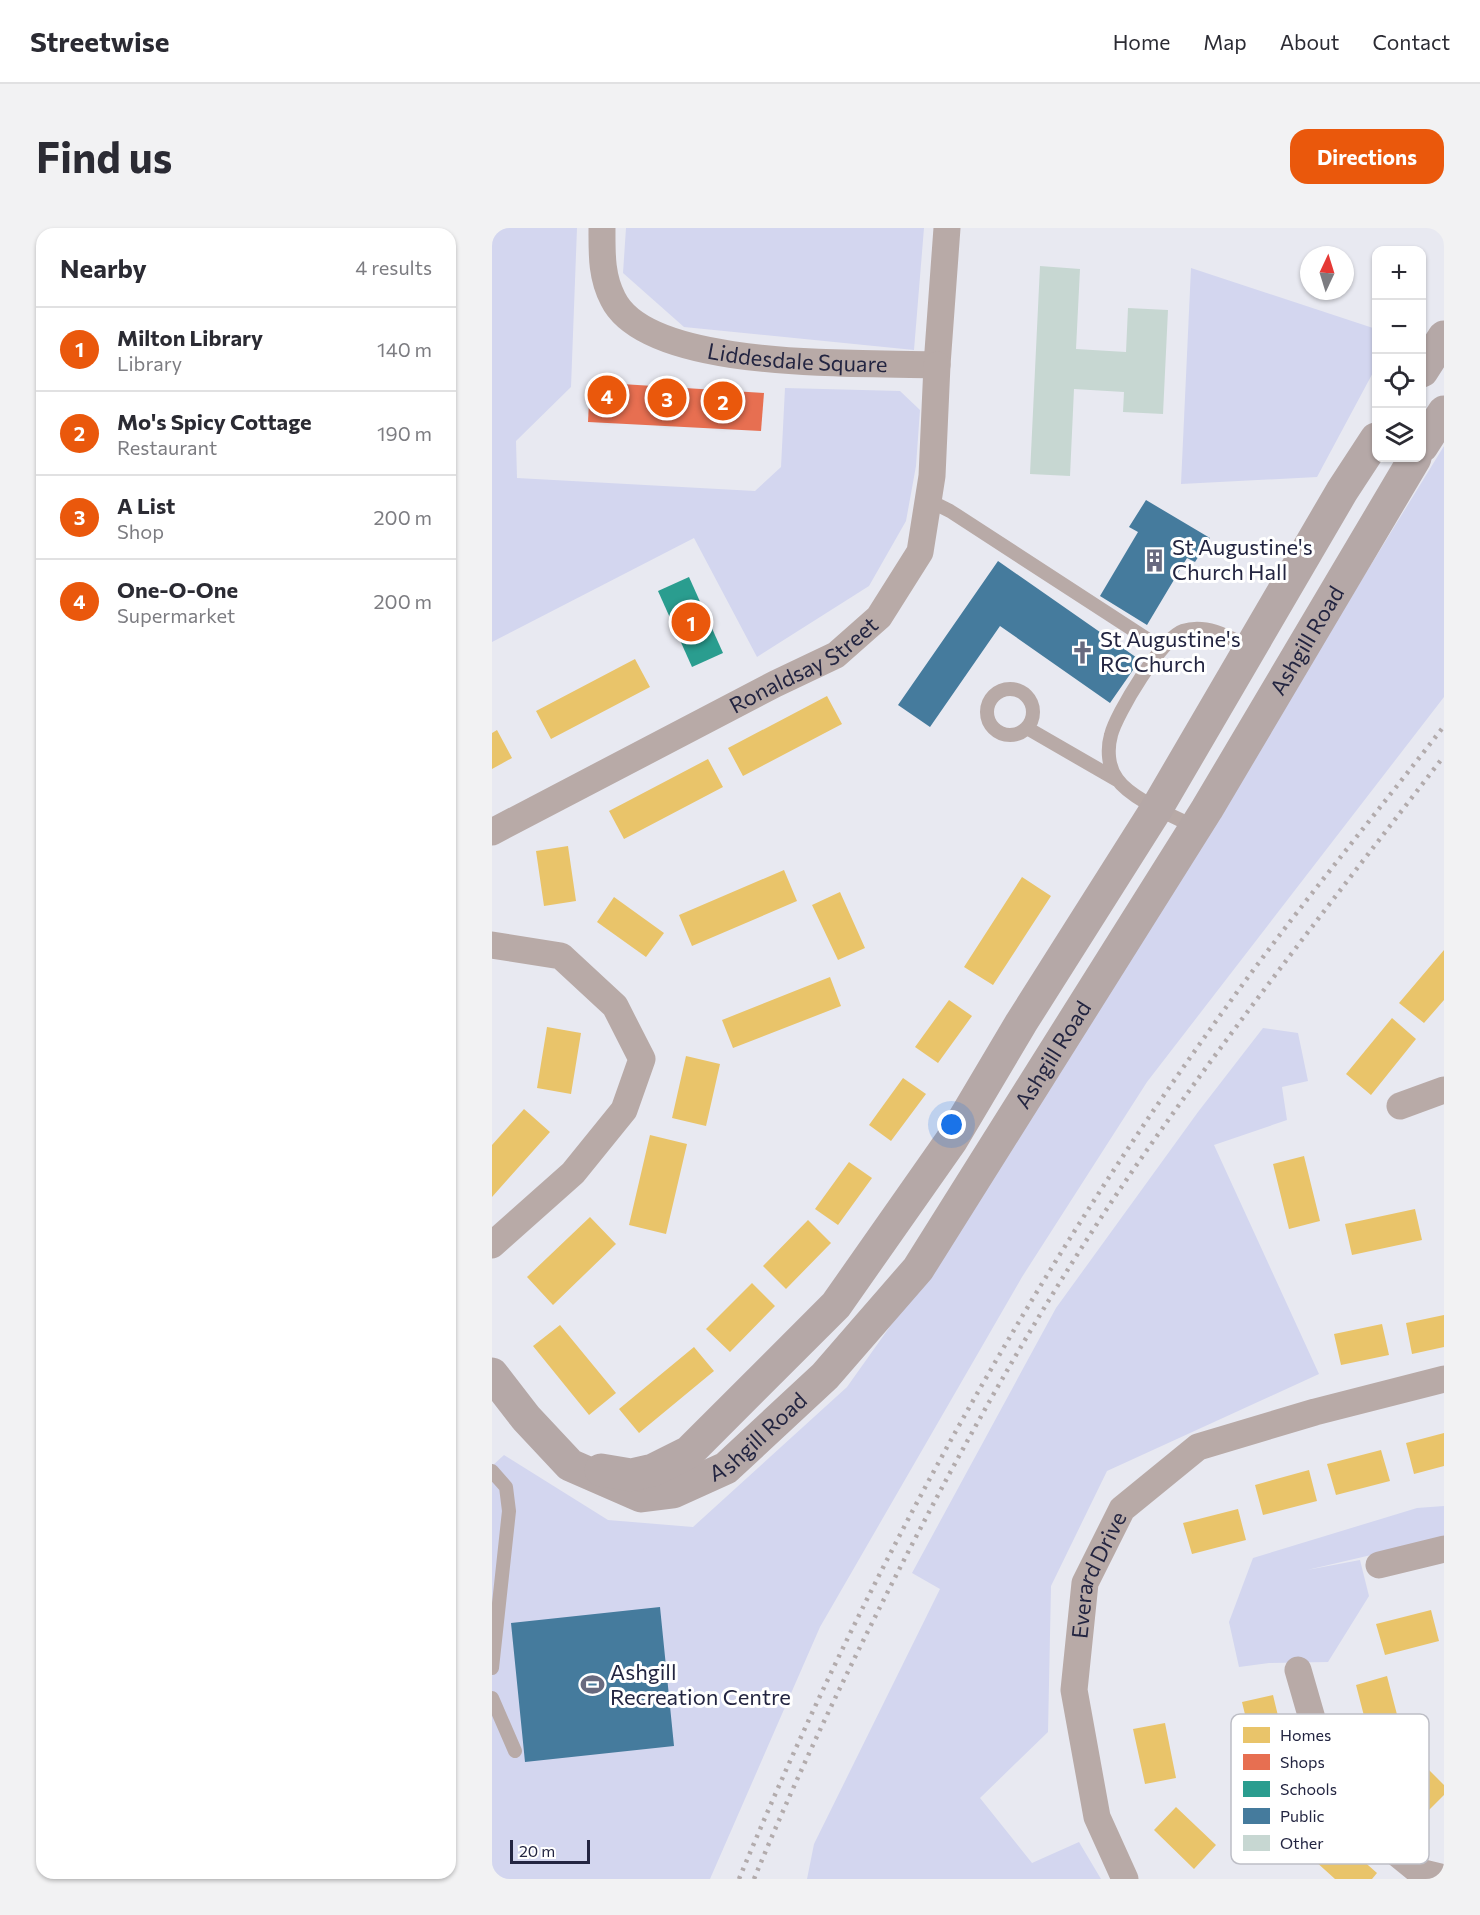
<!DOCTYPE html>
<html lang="en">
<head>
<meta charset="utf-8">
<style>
  :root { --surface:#fff; --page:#f2f2f3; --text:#2b2b33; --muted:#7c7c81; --line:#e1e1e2; --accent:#ea580c }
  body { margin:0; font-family:Commissioner,sans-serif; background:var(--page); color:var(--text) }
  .controls { position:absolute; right:18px; top:18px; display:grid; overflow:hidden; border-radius:12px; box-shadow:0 2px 4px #0004 }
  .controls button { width:54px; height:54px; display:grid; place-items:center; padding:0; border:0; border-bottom:2px solid var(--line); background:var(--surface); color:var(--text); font:30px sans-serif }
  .compass { position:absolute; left:808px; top:18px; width:54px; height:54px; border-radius:50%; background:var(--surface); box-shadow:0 2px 4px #0004; rotate:4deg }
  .scale { position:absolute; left:18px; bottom:15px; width:80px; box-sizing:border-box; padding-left:6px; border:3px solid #232541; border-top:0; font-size:16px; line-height:21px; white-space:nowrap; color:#232541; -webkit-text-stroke:4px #fff; paint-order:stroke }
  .you { position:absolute; left:460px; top:897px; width:21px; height:21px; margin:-15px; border:4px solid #fff; border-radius:50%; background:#1a73e8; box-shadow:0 0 0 9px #1a73e833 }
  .badge { display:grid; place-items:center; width:39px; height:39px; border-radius:50%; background:var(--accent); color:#fff; font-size:20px; font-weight:700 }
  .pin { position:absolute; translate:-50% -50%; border:3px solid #fff; box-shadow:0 2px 6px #0006 }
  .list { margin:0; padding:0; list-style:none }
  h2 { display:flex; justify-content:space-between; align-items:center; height:78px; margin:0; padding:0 24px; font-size:26px }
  h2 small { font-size:20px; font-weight:400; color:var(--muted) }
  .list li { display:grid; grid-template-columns:39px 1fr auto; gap:18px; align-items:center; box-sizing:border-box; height:84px; padding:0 24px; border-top:2px solid var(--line) }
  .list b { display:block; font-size:22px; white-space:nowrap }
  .list p { margin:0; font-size:20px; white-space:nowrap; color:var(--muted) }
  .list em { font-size:20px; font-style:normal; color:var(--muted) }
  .icon { flex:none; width:33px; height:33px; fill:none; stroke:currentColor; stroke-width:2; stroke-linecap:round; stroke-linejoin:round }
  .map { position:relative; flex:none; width:952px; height:1651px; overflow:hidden; border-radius:18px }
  header { display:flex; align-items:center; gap:36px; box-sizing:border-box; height:84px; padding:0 30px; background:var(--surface); border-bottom:2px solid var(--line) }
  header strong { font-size:28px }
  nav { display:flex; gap:33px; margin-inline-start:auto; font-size:21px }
  .intro { display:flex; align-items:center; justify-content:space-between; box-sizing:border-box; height:144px; padding:0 36px }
  h1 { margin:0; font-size:42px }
  .button { padding:15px 27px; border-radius:18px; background:var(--accent); color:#fff; font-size:21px; font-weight:700 }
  main { display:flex; gap:36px; padding:0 36px }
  aside { flex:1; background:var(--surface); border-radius:18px; box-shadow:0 2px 4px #0004 }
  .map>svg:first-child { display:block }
  .green { fill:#d3d6ef }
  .homes { fill:#e9c46a }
  .shops { fill:#e76f51 }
  .schools { fill:#2a9d8f }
  .public { fill:#457b9d }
  .building { fill:#c7d7d2 }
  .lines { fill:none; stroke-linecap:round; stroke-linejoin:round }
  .lane { stroke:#b8aaa7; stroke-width:14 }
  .street { stroke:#b8aaa7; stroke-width:27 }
  .secondary { stroke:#b5a8a7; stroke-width:33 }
  .rail { stroke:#b2abac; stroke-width:4.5; stroke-dasharray:3 6; stroke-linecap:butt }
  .labels { text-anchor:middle; stroke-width:6; stroke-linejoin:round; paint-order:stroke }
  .street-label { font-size:22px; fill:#232541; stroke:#fff }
  .poi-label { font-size:22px; fill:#232541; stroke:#fff; text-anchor:start }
  .key { fill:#fff; stroke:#bdbec6; stroke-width:1.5 }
  .key-label { font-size:16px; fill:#232541 }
</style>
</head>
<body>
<header>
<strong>Streetwise</strong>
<nav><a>Home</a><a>Map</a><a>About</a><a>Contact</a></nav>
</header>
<div class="intro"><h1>Find us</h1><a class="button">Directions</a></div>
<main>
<aside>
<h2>Nearby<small>4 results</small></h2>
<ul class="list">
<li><span class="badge">1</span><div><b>Milton Library</b><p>Library</p></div><em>140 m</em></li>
<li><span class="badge">2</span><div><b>Mo's Spicy Cottage</b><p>Restaurant</p></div><em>190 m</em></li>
<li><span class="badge">3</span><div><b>A List</b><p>Shop</p></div><em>200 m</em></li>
<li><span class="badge">4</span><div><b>One-O-One</b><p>Supermarket</p></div><em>200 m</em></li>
</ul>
</aside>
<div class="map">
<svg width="952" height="1651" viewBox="0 0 952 1651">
  <rect width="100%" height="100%" fill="#e8e9f1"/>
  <path class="green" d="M0 0H85L79 159 24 213 25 250 263 263 289 239 293 160 408 163 428 182 424 238 414 293 377 358 265 429 202 310 0 414Z
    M134 0H432L422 122 192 99 131 45Z
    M699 40 884 101V139L825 249 689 256Z
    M952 218V469L655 854 530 1049 328 1399 218 1651H0V1238L12 1227 116 1292 201 1299 355 1159 441 1038 723 590Z
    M771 800 806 805 816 853 790 859 795 892 722 917 827 1146 615 1243 559 1358 556 1504 488 1570 540 1635 587 1614 609 1651H315L322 1616 448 1361 420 1345 564 1080 706 884Z
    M952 1278V1310L815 1342 868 1332 877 1368 836 1434 777 1435 747 1439 737 1394 761 1330 925 1280Z"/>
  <path class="homes" d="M143 431 158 459 59 511 44 483Z
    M335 468 350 496 251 548 236 520Z
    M5 502 20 530 0 541V505Z
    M216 531 231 559 132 611 117 583Z
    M76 618 84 673 52 678 44 623Z
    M292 642 305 673 200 718 187 687Z
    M530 649 559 668 501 757 472 739Z
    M348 664 373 720 346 732 320 677Z
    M122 669 172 705 154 729 105 694Z
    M952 722V772L932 795 907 775Z
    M338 749 349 778 241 820 230 792Z
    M457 772 480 788 446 835 423 819Z
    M900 790 924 811 879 867 854 846Z
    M55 799 89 805 79 866 45 860Z
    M194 828 228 836 214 898 180 890Z
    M411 850 434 866 399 913 377 897Z
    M32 881 58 904 0 969V917Z
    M158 907 195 916 174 1006 137 997Z
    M812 928 828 993 797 1001 781 936Z
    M357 934 380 950 346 997 323 981Z
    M923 981 930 1012 860 1027 853 996Z
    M98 989 124 1016 61 1077 35 1049Z
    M316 992 339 1015 294 1061 271 1038Z
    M260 1055 283 1078 238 1124 214 1101Z
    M952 1087V1119L920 1126 914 1095Z
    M890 1096 897 1127 849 1137 842 1106Z
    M68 1097 124 1165 97 1187 41 1118Z
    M202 1119 222 1143 147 1205 127 1181Z
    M952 1205V1238L922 1246 914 1215Z
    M889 1222 898 1253 844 1267 835 1236Z
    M817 1242 825 1273 771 1287 763 1257Z
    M746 1281 754 1312 700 1326 691 1295Z
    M939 1382 947 1413 893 1427 884 1396Z
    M895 1448 909 1502 878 1511 864 1457Z
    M781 1467 794 1521 763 1528 750 1474Z
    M673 1495 684 1550 653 1556 641 1501Z
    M918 1523 952 1557V1567L934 1585 895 1545Z
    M684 1579 724 1617 702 1641 662 1602Z
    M843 1608 885 1645 880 1651H843L822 1632Z"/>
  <path class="shops" d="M98 154 272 165 269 203 96 194Z"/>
  <path class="schools" d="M197 349 231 425 200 439 166 363Z"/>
  <path class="public" d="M654 272 718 310 703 334 695 330 655 397 608 368 646 304 637 299Z
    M506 333 648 432 618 475 508 398 438 499 406 477Z
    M168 1379 182 1518 33 1534 19 1395Z"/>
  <path class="building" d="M548 38 588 41 584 121 634 124 636 80 676 82 671 186 631 184 632 164 582 161 578 248 538 246Z"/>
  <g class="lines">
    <path class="lane" d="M436 272 458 283 669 420
      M495 484a23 23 0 1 1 46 0a23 23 0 1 1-46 0Z
      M535 500 625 552
      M703 599C681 588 639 571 625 551 616 539 615 521 619 507 624 486 670 410 691 403 715 395 739 410 760 421
      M0 1243 14 1259 17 1283 0 1440
      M0 1470 23 1523"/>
    <g class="street">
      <path id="s1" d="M110 0C110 25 109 48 121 71 157 144 373 134 445 137L455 0"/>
      <path id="s2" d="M0 604 283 456 344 427 387 389 428 324 440 248 445 137"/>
      <path d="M0 717 69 728 123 778 150 831 132 882 81 945 0 1017"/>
      <path d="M908 878 952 862"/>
      <path d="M887 1337 952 1321"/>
      <path d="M806 1442 834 1539 856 1579 885 1609 928 1644 952 1650"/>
      <path id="s3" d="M633 1651 605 1589 582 1462 593 1355 630 1281 706 1219 823 1184 952 1151"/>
    </g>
    <g class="secondary">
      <path d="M930 143 952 109"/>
      <path d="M930 218 952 184"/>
      <path id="s4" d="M0 1146 34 1190 78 1237 149 1268 181 1264 234 1240 333 1148 426 1041 715 581 923 230"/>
      <path d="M109 1242 139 1247 161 1242 197 1224 344 1077 459 913 529 795 665 580 850 263 884 211"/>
    </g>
    <path class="rail" d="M247 1651C374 1345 540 1046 735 778 804 682 880 591 952 498
      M262 1651C307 1542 358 1437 412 1332 480 1200 553 1071 637 948 736 804 845 667 952 528"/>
  </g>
  <defs>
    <symbol id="building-bare" viewBox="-9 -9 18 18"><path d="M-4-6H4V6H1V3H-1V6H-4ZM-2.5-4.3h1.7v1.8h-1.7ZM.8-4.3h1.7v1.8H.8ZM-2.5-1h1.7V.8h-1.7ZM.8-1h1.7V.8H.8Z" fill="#686a7f" stroke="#fff" stroke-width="2.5" paint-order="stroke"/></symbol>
    <symbol id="church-bare" viewBox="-9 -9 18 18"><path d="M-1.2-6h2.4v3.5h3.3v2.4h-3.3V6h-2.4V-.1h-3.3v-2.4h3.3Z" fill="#686a7f" stroke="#fff" stroke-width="2.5" paint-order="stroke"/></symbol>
    <symbol id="stadium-bare" viewBox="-9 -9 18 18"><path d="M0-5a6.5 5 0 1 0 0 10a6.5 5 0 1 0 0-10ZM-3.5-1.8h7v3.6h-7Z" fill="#686a7f" stroke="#fff" stroke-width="2.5" paint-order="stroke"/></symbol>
  </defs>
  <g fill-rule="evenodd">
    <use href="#building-bare" x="646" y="316" width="33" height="33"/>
    <use href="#church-bare" x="574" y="408" width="33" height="33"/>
    <use href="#stadium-bare" x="84" y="1440" width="33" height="33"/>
  </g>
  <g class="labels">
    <g class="street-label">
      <text dy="8" stroke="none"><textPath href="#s1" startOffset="274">Liddesdale Square</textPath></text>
      <text dy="8" stroke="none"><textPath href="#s4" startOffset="1304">Ashgill Road</textPath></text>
      <text dy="8" stroke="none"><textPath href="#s2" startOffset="354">Ronaldsay Street</textPath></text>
      <text dy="8" stroke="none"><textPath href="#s4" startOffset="818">Ashgill Road</textPath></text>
      <text dy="8" stroke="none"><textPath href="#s4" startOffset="332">Ashgill Road</textPath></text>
      <text dy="8" stroke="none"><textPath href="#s3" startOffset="316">Everard Drive</textPath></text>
    </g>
    <g class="poi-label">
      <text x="680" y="327">St Augustine's<tspan x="680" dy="25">Church Hall</tspan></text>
      <text x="608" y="419">St Augustine's<tspan x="608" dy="25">RC Church</tspan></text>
      <text x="118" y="1452">Ashgill<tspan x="118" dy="25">Recreation Centre</tspan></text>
    </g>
  </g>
  <rect x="739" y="1486" width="198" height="150" rx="9" class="key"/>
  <rect x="751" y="1499" width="27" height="16" fill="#e9c46a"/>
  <rect x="751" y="1526" width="27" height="16" fill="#e76f51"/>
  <rect x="751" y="1553" width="27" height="16" fill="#2a9d8f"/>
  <rect x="751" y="1580" width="27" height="16" fill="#457b9d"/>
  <rect x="751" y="1607" width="27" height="16" fill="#c7d7d2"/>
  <g class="key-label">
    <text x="788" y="1513">Homes</text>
    <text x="788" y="1540">Shops</text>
    <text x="788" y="1567">Schools</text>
    <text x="788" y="1594">Public</text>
    <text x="788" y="1621">Other</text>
  </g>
</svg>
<div class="controls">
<button>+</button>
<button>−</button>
<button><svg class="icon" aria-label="locate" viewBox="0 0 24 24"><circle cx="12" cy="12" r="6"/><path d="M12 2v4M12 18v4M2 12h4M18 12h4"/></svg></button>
<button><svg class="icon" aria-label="layers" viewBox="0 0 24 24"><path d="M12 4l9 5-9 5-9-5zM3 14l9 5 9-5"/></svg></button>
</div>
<svg class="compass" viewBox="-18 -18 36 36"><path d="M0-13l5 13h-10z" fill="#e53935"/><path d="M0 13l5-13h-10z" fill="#7c7c81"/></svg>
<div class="scale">20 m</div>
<div class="you"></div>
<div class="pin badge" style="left:199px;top:394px">1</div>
<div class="pin badge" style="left:231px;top:173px">2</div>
<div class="pin badge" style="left:175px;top:170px">3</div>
<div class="pin badge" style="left:115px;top:167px">4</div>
</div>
</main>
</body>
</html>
